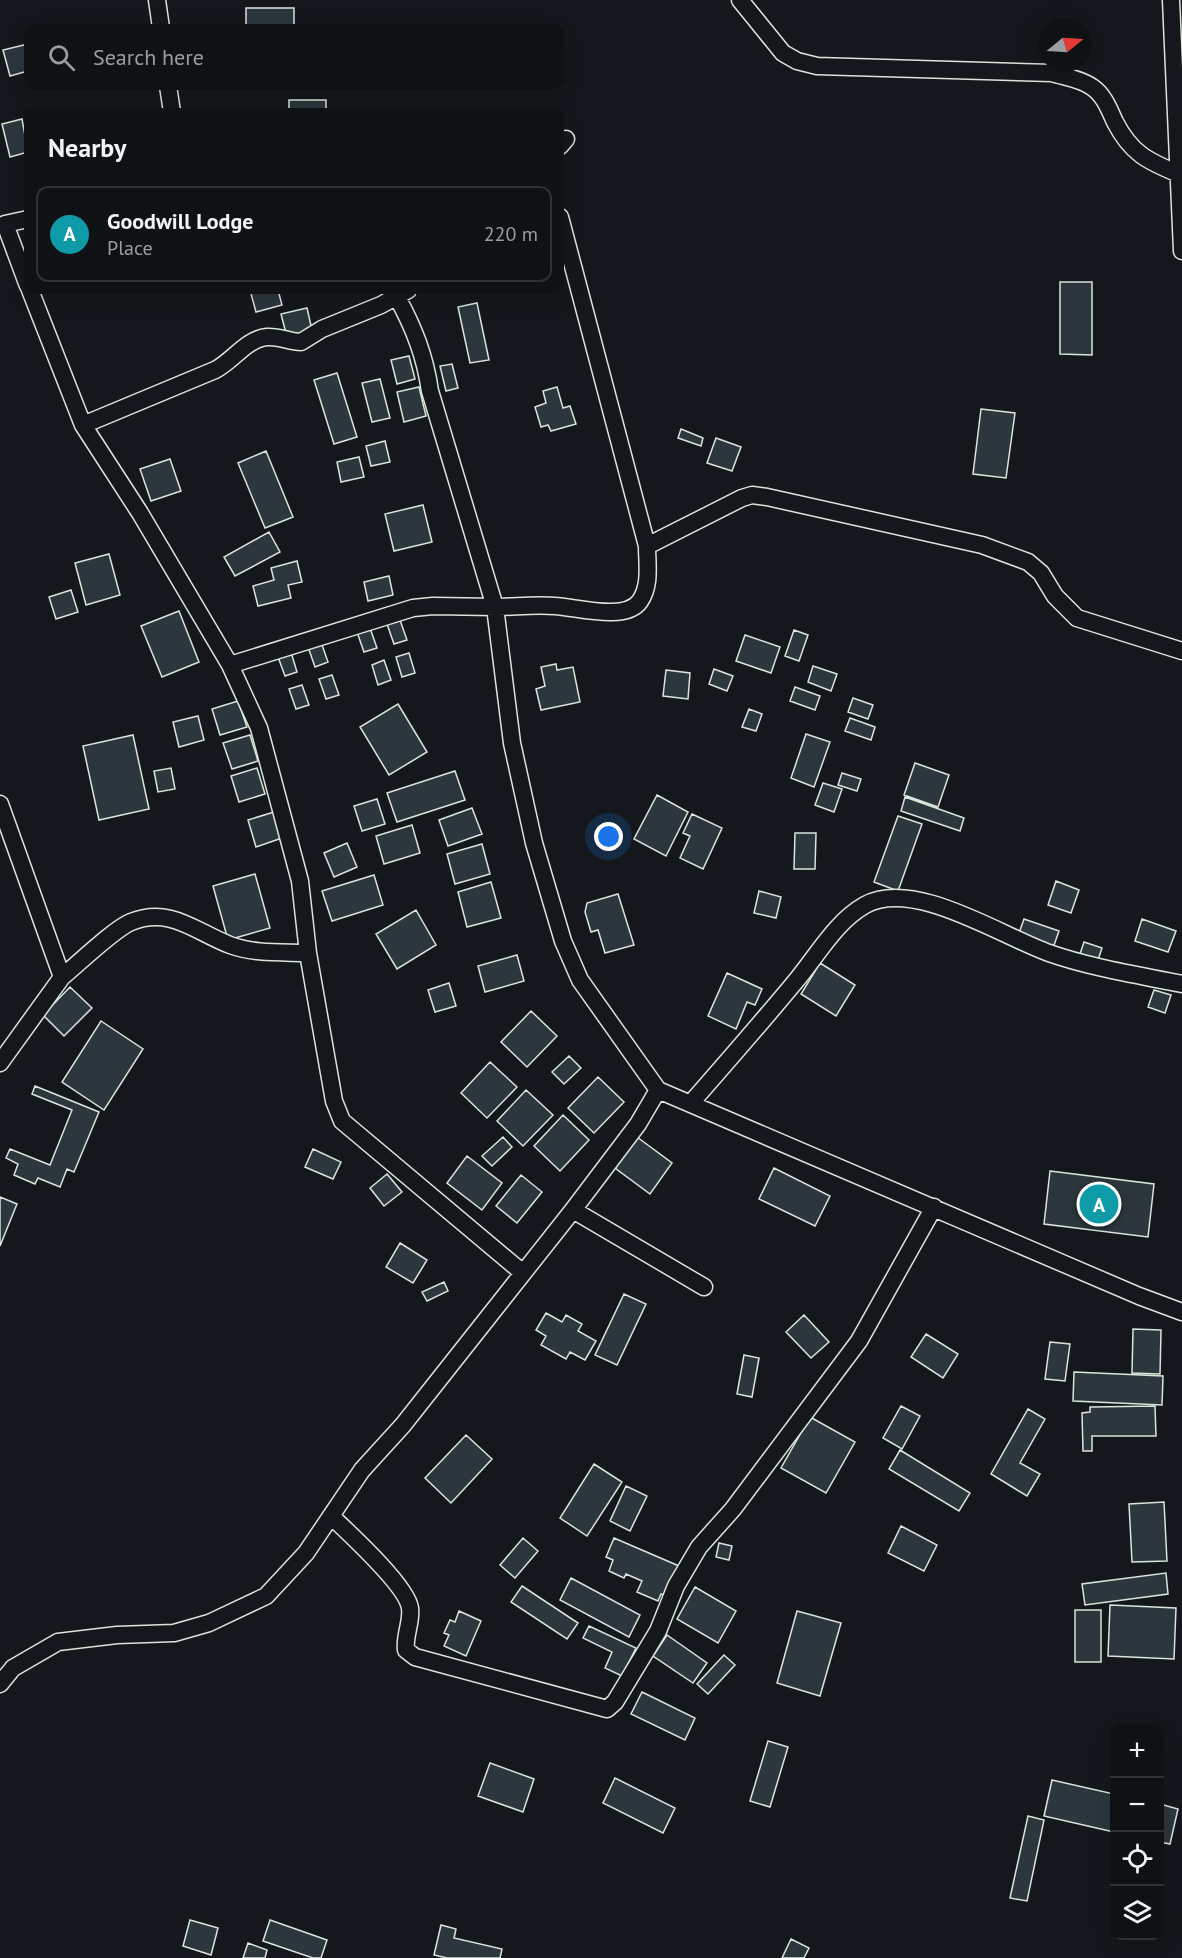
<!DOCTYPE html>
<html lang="en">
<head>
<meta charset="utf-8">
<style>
  :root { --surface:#0f1215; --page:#1d2022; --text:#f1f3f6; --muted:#9b9ea0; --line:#2f3234; --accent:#8c9099 }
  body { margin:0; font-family:"PT Sans",sans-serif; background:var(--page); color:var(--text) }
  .controls { position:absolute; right:18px; bottom:18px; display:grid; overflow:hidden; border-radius:12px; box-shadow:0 6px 24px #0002 }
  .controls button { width:54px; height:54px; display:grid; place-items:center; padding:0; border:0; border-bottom:2px solid var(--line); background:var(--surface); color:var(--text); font:30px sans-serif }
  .compass { position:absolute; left:1038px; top:18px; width:54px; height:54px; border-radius:50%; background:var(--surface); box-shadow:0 6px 24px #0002; rotate:72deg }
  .you { position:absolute; left:609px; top:837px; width:21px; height:21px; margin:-15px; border:4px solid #fff; border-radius:50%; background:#1a73e8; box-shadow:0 0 0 9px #1a73e833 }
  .badge { display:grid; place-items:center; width:39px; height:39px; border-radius:50%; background:var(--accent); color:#fff; font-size:20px; font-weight:700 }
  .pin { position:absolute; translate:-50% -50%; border:3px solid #fff; box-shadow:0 2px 6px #0006 }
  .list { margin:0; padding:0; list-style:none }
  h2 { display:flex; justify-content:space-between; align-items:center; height:78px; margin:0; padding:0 24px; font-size:26px }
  h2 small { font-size:20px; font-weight:400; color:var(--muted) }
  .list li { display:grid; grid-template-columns:39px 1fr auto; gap:18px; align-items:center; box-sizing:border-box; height:96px; margin:0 12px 12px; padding:0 12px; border:2px solid var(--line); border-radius:12px }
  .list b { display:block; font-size:22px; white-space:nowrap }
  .list p { margin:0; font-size:20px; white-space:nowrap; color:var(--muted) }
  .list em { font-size:20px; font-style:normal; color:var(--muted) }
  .icon { flex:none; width:33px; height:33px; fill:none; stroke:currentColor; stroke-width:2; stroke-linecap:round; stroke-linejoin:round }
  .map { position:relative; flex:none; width:1182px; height:1958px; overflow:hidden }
  .search { position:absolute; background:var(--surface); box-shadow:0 6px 24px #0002; left:24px; top:24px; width:540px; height:66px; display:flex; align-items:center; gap:15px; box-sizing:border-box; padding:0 21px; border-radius:12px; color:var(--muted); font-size:22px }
  .panel { position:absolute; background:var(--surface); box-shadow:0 6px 24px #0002; left:24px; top:108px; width:540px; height:186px; border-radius:12px }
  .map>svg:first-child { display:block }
  .building { fill:#2c363c; stroke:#d8e6dc; stroke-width:1.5 }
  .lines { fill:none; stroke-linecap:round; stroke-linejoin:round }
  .minor-casing { stroke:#d8e6dc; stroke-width:19 }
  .minor { stroke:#14181c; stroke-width:16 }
</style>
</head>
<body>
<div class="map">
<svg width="1182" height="1958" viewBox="0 0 1182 1958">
  <rect width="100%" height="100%" fill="#14181c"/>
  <path class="building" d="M246 8H294V28H246Z
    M28 44V71L10 76 3 50Z
    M289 100H326V112H289Z
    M22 119 28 152 10 157 2 124Z
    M1060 282H1092V355L1060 354Z
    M250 290H278L282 305 256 312Z
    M477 303 489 360 470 363 458 307Z
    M307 308 312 330 287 337 281 314Z
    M409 356 415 379 397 384 391 360Z
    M452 364 458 388 446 391 440 366Z
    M337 373 357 437 334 444 314 380Z
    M380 379 390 418 372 422 362 383Z
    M419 387 426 416 404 422 397 392Z
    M557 387 563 408 570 406 576 424 551 431 548 425 541 427 535 407 546 403 543 391Z
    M981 409 1015 413 1006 478 973 474Z
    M681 429 703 438 701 446 678 438Z
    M716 438 741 447 732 471 707 463Z
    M385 441 390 462 371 466 366 446Z
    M266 451 293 517 265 528 238 463Z
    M359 457 364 477 341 482 337 462Z
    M170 459 181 491 151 501 140 469Z
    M423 505 432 542 394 551 385 514Z
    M269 532 280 552 235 576 224 557Z
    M109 554 120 595 86 605 75 563Z
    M297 561 302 582 288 585 291 598 258 606 253 586 274 580 271 568Z
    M389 576 393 595 368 601 364 582Z
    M71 590 78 612 56 619 49 597Z
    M179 611 199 662 162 677 141 626Z
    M400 620 407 640 394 644 387 624Z
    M370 628 377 648 364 652 357 632Z
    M794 630 808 635 799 661 785 656Z
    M745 635 780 647 771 673 736 661Z
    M321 642 328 662 315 667 308 647Z
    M291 652 297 672 285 676 278 657Z
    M409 653 415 673 402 677 396 657Z
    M384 660 391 680 378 685 372 665Z
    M556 664 557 670 573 667 580 702 541 710 536 689 545 686 541 667Z
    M813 666 837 674 831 691 808 682Z
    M714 669 733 676 727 691 709 684Z
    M666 670 690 673 688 699 663 696Z
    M332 675 339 695 326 699 319 679Z
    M302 685 309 705 296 709 289 689Z
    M795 687 820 696 815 710 790 701Z
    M853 698 873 705 868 719 848 712Z
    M238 701 247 727 220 735 212 709Z
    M398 704 427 752 389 775 360 727Z
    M749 709 762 714 756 731 742 727Z
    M198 716 204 740 179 747 173 722Z
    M850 718 875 727 871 740 845 731Z
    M806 734 830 742 814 787 791 778Z
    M133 735 149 809 99 820 83 746Z
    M250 735 258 761 232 769 223 743Z
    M915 763 949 775 938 807 904 795Z
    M171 768 175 789 158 792 154 771Z
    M257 768 265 794 239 802 231 776Z
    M455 771 465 800 397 822 387 793Z
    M842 773 861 779 857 791 838 785Z
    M823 783 842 789 834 812 815 805Z
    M657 795 688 812 666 856 634 839Z
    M905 797 964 818 960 831 901 811Z
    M377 799 385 824 362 831 354 806Z
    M472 808 482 834 448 846 439 820Z
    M274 812 282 838 256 847 248 820Z
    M692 814 722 828 703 869 680 858 690 836 683 833Z
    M898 816 922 824 898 891 874 882Z
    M412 825 420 853 384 864 376 836Z
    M795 833H816L815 869H794Z
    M347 843 357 867 334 877 324 853Z
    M482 844 490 874 455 884 447 854Z
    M255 874 270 928 228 940 213 886Z
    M374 875 383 905 332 921 322 891Z
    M1056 881 1079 890 1071 913 1048 905Z
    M491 882 501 918 467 927 458 892Z
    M759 891 781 897 776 918 754 913Z
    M618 894 634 945 605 953 598 930 591 932 585 912 587 903Z
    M416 910 436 945 397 969 376 934Z
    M1024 919 1059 931 1053 948 1018 936Z
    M1142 919 1176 931 1168 952 1135 941Z
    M1084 942 1102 948 1097 963 1079 957Z
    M517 955 524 981 485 992 478 966Z
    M820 963 855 985 836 1016 801 994Z
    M727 973 762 989 755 1005 747 1002 736 1029 708 1016Z
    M449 983 456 1006 435 1012 428 990Z
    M70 987 92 1008 64 1036 43 1015Z
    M1154 990 1171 995 1165 1013 1148 1007Z
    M531 1011 557 1036 527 1067 501 1042Z
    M101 1021 143 1049 104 1110 62 1082Z
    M569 1056 581 1068 564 1084 552 1072Z
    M490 1062 517 1087 487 1118 461 1093Z
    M598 1077 624 1102 594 1133 568 1108Z
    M35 1086 99 1112 74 1172 67 1169 60 1187 38 1178 35 1184 14 1175 18 1164 6 1158 10 1149 50 1165 72 1110 32 1094Z
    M526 1090 553 1115 523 1146 497 1121Z
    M563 1115 589 1140 560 1171 534 1146Z
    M503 1137 512 1147 492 1166 482 1156Z
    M637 1137 672 1163 650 1194 615 1168Z
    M313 1149 341 1162 333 1179 305 1167Z
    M467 1156 502 1183 482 1210 447 1183Z
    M774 1168 830 1196 815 1226 759 1199Z
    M1050 1171 1154 1184 1148 1237 1044 1224Z
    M387 1174 402 1192 384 1206 370 1188Z
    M521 1175 542 1192 517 1223 496 1206Z
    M0 1197 17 1204 0 1246Z
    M400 1243 427 1260 413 1283 386 1267Z
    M444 1282 448 1291 427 1301 422 1292Z
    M624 1294 646 1304 617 1365 595 1355Z
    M546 1313 562 1322 566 1315 582 1324 578 1331 596 1341 585 1360 570 1352 566 1359 541 1345 546 1336 536 1330Z
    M804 1315 829 1342 811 1358 786 1332Z
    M1133 1329 1161 1330 1160 1374 1132 1373Z
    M926 1334 958 1354 943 1378 911 1357Z
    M1050 1342 1070 1344 1065 1381 1045 1379Z
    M744 1355 759 1358 752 1397 737 1394Z
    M1074 1372 1163 1376 1162 1405 1073 1401Z
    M901 1406 920 1416 902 1449 883 1438Z
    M1155 1406 1156 1436H1092V1451H1083L1082 1413 1090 1412V1407Z
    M1028 1409 1045 1419 1020 1463 1040 1474 1027 1496 991 1474Z
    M810 1417 855 1442 826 1493 781 1468Z
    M466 1435 492 1459 451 1503 425 1478Z
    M900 1450 970 1493 959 1511 889 1469Z
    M594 1464 622 1482 587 1536 560 1518Z
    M626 1486 647 1496 630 1531 610 1521Z
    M1164 1502 1167 1561 1132 1562 1129 1504Z
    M901 1526 937 1545 924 1571 888 1553Z
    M523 1538 538 1551 515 1578 500 1565Z
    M614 1538 679 1566 666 1596 661 1594 658 1601 637 1592 642 1581 626 1574 624 1578 609 1571 613 1560 606 1557Z
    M719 1543 732 1546 729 1560 716 1557Z
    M1166 1573 1168 1594 1085 1605 1082 1584Z
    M571 1578 640 1615 629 1637 560 1600Z
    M522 1586 578 1623 567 1639 511 1602Z
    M695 1587 736 1611 718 1643 677 1619Z
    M1110 1605 1176 1608 1174 1659 1108 1656Z
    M1075 1610H1101V1662H1075Z
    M459 1611 481 1621 466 1656 444 1646 449 1635 444 1633 450 1620 455 1622Z
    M797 1611 841 1623 820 1696 777 1683Z
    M589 1626 636 1648 622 1676 605 1668 612 1652 583 1638Z
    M667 1635 707 1663 693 1683 653 1656Z
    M724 1655 735 1665 708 1694 697 1684Z
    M642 1692 695 1718 685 1740 631 1714Z
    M768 1741 788 1747 770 1807 750 1801Z
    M490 1763 534 1779 523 1812 478 1796Z
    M615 1778 675 1808 663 1833 603 1803Z
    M1052 1780 1114 1794V1832L1044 1816Z
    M1160 1804 1178 1809 1170 1844 1160 1842Z
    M1028 1816 1044 1820 1027 1901 1010 1898Z
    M190 1920 218 1928 211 1955 183 1946Z
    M270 1920 327 1940 321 1958H313L263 1941Z
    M441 1925 456 1929 454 1938 502 1949 500 1958H447L434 1955Z
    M791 1939 809 1948 804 1958H782Z
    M248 1943 267 1950 265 1958H243Z"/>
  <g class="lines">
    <defs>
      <path id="minor" d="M157 0 161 28
        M740 0 783 53 797 61 817 66 1052 73C1065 77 1081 79 1092 87 1104 95 1109 109 1115 122 1131 153 1147 161 1179 174
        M1171 0 1182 251
        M168 86 172 112
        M560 146 566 139
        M560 217 647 546C647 564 651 585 640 601 626 622 576 607 555 606 535 604 514 607 495 607L512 743 534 843 563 941 580 980 658 1090
        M28 219 5 224 28 286
        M30 290 83 425 140 513 230 665
        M397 297C414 328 425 356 430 391L495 607 433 606 413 608 230 665 259 728 300 881 308 953 334 1101 342 1121 523 1273
        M83 425 215 370C233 361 246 339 267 337 279 336 290 342 301 342L322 329 381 305 408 290
        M647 546 742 498 752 495 767 497 982 545 1028 562 1041 573 1055 596 1077 618 1182 651
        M0 804 62 977C78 964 114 929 131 922 170 906 196 932 230 945 254 954 282 952 308 953
        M0 1063 62 977
        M691 1103C726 1063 761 1023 795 982 817 956 835 922 865 905 914 878 1001 936 1049 953 1092 968 1138 975 1182 984
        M573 1210 704 1287
        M331 1516C349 1533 407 1586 410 1608 412 1622 404 1636 406 1650L415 1657 607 1709 615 1702 658 1631 676 1586 699 1547 733 1509 859 1341 934 1207
        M0 1684 13 1668 58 1642 117 1635 174 1633 209 1623 266 1596 306 1553 362 1470 403 1425 573 1210 638 1124 658 1090 1139 1296 1182 1312"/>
    </defs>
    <use href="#minor" class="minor-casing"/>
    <use href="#minor" class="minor"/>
  </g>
</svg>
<div class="controls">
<button>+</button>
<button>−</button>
<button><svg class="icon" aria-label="locate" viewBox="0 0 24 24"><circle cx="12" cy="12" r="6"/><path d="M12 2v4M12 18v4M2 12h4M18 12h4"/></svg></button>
<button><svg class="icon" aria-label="layers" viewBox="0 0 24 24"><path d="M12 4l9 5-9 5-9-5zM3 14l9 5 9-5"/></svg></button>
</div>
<svg class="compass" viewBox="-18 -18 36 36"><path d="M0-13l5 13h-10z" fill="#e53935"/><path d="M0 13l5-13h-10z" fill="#9b9ea0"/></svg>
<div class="you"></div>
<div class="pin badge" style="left:1099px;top:1204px;background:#0f9aa8">A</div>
<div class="search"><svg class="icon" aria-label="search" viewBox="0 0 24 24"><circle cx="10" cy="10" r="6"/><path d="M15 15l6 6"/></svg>Search here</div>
<section class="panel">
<h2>Nearby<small></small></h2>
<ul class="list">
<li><span class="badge" style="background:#0f9aa8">A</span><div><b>Goodwill Lodge</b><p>Place</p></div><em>220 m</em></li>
</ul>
</section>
</div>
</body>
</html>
